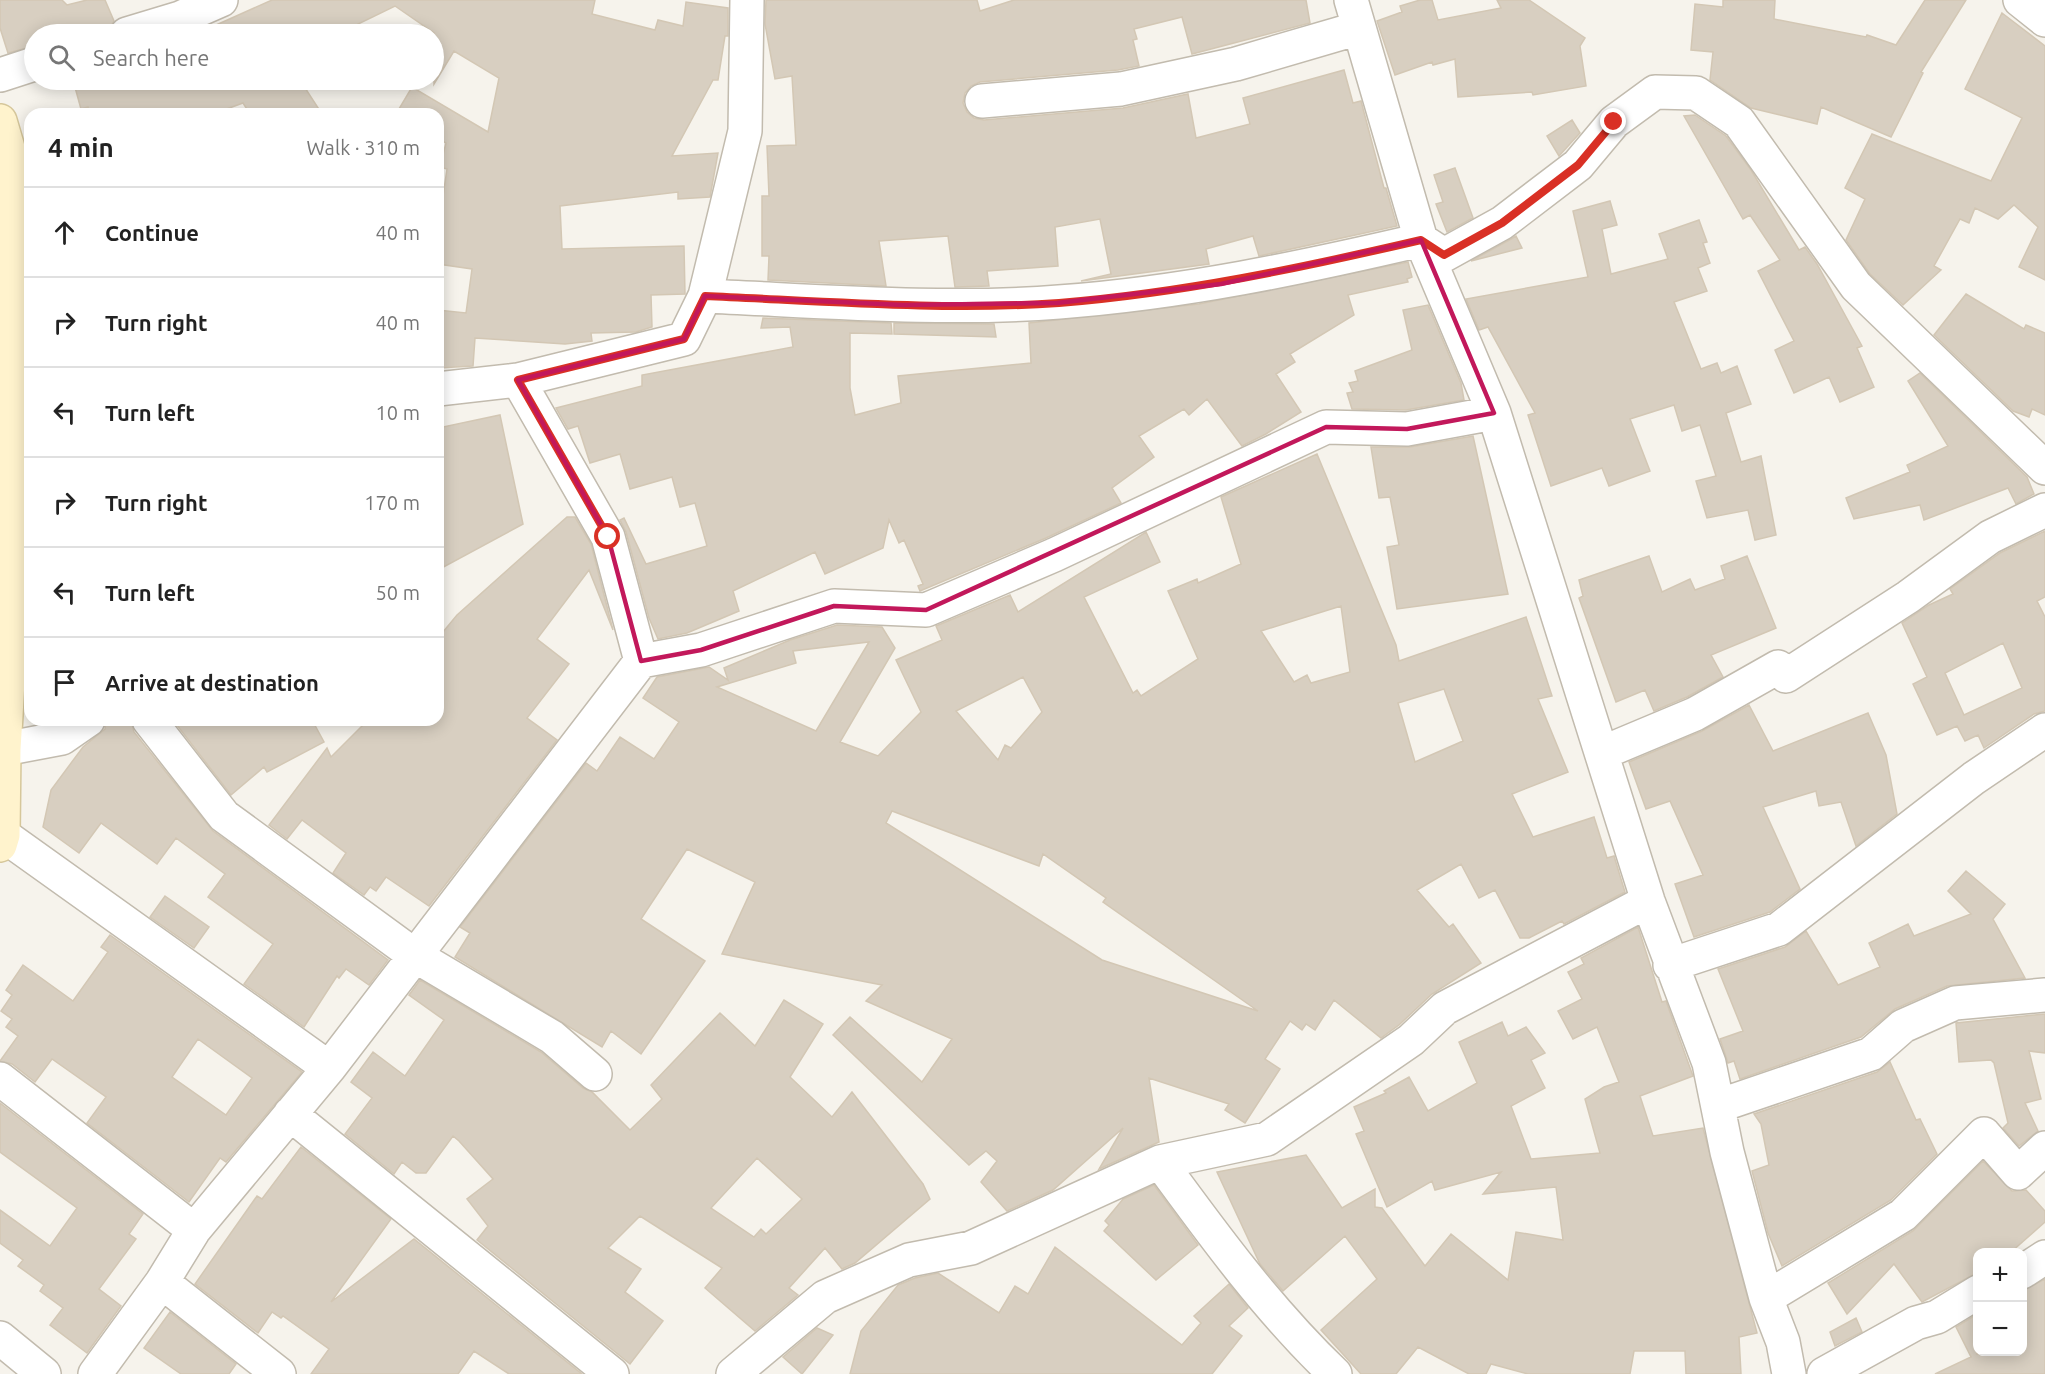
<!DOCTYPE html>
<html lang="en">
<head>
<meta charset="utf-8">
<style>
  :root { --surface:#fff; --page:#f6f6f6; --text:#222; --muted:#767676; --line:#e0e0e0 }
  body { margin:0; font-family:Ubuntu,sans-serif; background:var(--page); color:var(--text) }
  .controls { position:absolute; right:18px; bottom:18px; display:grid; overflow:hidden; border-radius:12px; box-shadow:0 3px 15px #0003 }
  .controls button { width:54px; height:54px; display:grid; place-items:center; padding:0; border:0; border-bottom:2px solid var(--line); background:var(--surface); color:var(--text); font:30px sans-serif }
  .stop { position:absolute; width:18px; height:18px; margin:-14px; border:4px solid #d93025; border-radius:50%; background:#fff }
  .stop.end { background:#d93025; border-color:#fff; box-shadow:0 2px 6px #0008 }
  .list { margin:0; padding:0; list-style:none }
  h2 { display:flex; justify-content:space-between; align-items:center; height:78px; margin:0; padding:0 24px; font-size:26px }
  h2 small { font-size:20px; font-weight:400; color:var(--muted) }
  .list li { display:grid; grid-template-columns:39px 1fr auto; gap:18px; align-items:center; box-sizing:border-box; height:90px; padding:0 24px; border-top:2px solid var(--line) }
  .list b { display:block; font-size:22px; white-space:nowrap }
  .list em { font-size:20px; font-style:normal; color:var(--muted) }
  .icon { flex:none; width:33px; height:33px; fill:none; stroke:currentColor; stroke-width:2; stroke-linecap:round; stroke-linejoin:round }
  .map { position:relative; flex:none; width:2045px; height:1374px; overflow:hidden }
  .search { position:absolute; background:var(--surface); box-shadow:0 3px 15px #0003; left:24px; top:24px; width:420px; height:66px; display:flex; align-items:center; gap:15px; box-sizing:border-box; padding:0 21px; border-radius:33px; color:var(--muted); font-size:22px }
  .panel { position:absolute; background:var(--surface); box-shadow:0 3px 15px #0003; left:24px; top:108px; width:420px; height:618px; border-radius:18px }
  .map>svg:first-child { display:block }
  .building { fill:#d8cfc1; stroke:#d3c7b4; stroke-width:1.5; fill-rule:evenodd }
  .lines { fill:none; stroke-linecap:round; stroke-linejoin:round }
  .street-casing { stroke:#c2bbae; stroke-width:36 }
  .secondary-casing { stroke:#d6c79b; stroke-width:36 }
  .street { stroke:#fff; stroke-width:33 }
  .secondary { stroke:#fff3cd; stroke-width:33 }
  .route { stroke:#d93025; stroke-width:8 }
  .marked { fill:none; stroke:#c2185b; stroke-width:4.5; stroke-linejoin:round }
</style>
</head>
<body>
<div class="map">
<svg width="2045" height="1374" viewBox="0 0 2045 1374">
  <rect width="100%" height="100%" fill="#f6f3ec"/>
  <path class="building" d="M0 0H62L67 5 87 0H105L114 21 110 28 86 34H34V46L8 53 0 28Z
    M272 0H595L592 14 655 30 658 20 683 26 686 2 728 8V36H725L718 80H713L672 156 718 153 710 197 678 199V192L560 206 562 249 684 246 685 294 651 295 652 327 636 332 591 333 592 341 565 344 475 338 473 366 438 368V310L466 313 472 269 438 264V230L447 169 440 167 446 143 438 138V114H396L412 87 488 132 499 78 454 51 434 84V33L395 6 358 24 364 34H196Z
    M766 0H977L980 11 1014 0H1306L1310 23 1192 54 1182 17 1134 29 1137 39 1133 40 1139 66 1118 70 980 82 971 86 965 93 963 103 967 112 974 118 984 120 1123 108 1188 94 1196 138 1250 124 1243 98 1344 70 1353 103 1361 101 1384 188H1386L1397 226 1259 256 1253 236 1206 249 1209 264 1081 281 1111 274 1100 219 1055 227 1058 266 987 271 989 286 955 287 948 236 879 241 886 286 768 280 769 256H762V196H769L767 146 796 145 792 76 775 79 765 24Z
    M1420 0H1432L1438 20 1501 8 1497 0H1529L1585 38 1580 46 1586 86 1533 95 1532 92 1458 97 1455 59 1433 65 1432 62 1395 75 1377 21 1402 12 1400 6Z
    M1723 0H1775L1774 19 1866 37 1867 35 1896 45 1925 0H1966L1921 72 1923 73 1891 137 1821 107 1817 124 1751 108 1710 80 1713 52 1691 50 1695 4 1723 7Z
    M2002 13 2045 46V280L2019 267 2038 227 2014 205 1998 219 1975 208 1969 223 1960 219 1934 266 1941 270 1903 305 1870 274 1846 240 1865 199 1845 188 1872 134 1991 181 2022 118 1965 89Z
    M73 80H300L322 114H250L243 103 213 114H90L88 107 81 109Z
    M1695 115 1726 136 1751 170 1799 250 1805 247 1817 264 1862 346 1857 348 1874 387 1840 402 1829 377 1794 393 1775 350 1794 341 1758 271 1780 260 1750 215 1743 219 1684 116Z
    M1572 120 1580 133 1559 156 1547 136Z
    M1455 168 1473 218 1447 232 1436 204 1443 202 1434 175Z
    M1610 201 1617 225 1602 229 1611 274 1668 259 1659 234 1699 220 1707 242 1703 243 1710 263 1698 268 1707 291 1674 302 1701 369 1717 363 1721 373 1737 366 1751 404 1726 413 1741 462 1761 456 1776 535 1755 540 1748 510 1707 518 1696 481 1716 476 1700 425 1682 431 1674 405 1630 419 1650 471 1609 486 1602 468 1551 486 1528 415 1535 413 1488 327 1479 330 1466 299 1588 277 1573 211Z
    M1516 236 1522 248 1471 261 1511 239Z
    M1408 262 1412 277 1407 279 1408 282 1348 295 1354 315 1290 354 1295 362 1276 374 1301 412 1266 434 1242 446 1207 399 1189 415 1184 409 1139 436 1154 457 1112 488 1121 503 1046 538 920 591 918 586 923 584 904 540 899 543 889 520 883 548 825 574 815 552 733 591 739 611 687 633 658 639 649 618 626 532 620 520 624 518 646 564 707 546 695 503 680 507 672 477 630 489 620 454 590 463 578 426 568 429 556 408 642 386V375L793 347 790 327 761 328 763 318 891 323 892 334 850 333V388L855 415 901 403 898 376 1031 363 1029 323 1199 304Z
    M1966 294 2024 329 2026 325 2045 333V415L2032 409 2029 417 2013 411 1934 335Z
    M1428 305 1461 383 1464 400 1406 410 1352 409 1347 393 1353 392 1349 383 1358 381 1355 371 1412 350 1403 310Z
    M894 323 994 324 996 337 894 334Z
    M1920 373 2027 477 2034 494 2016 504 2008 488 1924 520 1920 505 1854 519 1846 498 1910 472 1907 465 1948 446 1908 381Z
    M500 415 523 524 438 570V428Z
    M1473 436 1508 594 1397 609 1387 547 1399 545 1390 497 1379 498 1371 447H1410Z
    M1317 454 1396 645 1399 661 1526 617 1552 696 1538 699 1568 772 1512 794 1533 837 1594 817 1607 858 1614 856 1625 892 1564 924 1562 921 1529 938H1520L1495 890 1479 898 1461 864 1417 890 1449 927 1453 924 1481 963 1432 994 1399 1025 1381 1038 1334 1000 1315 1030 1306 1024 1302 1030 1290 1021 1265 1059 1280 1069 1245 1123 1225 1110 1229 1104 1149 1078 1159 1142 1099 1169 1123 1128 1053 1190 1007 1211 981 1182 997 1161 986 1151 969 1165 833 1035 850 1017 922 1082 952 1039 866 1001 882 985 722 954 755 882 687 849 641 919 705 961 641 1054 611 1031 602 1047 455 957 470 933 460 927 586 763 597 771 620 737 654 759 679 722 643 698 657 677 709 667 728 680 724 668 790 640 837 625 882 627 895 648 840 742 878 756 921 712 896 660 942 640 936 626 1010 595 1018 612 1146 532 1160 562 1084 597 1133 693 1137 690 1141 696 1198 659 1168 591 1197 579 1198 583 1241 564 1221 497ZM1341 606 1350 672 1311 683 1307 675 1294 682 1261 631ZM869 642 816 731 717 687 796 663 793 651ZM1023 677 1042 712 1011 748 1005 745 998 760 956 711ZM1444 689 1463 741 1415 762 1398 703ZM892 811 1039 866 1043 854 1106 898 1103 902 1258 1011 1102 960 886 823Z
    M567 517H575L591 544 613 630 589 570 537 639 569 664 527 718 557 740 429 906 386 877 376 891 370 887 364 895 333 873 346 853 302 820 287 839 269 825 327 748 331 757 368 720H438V638L457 615Z
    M2045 531V597L2037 601 2045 617V711L2034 714 1984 748 1978 735 1965 741 1957 726 1937 735 1913 684 1927 677 1902 623 1929 605 1953 594 1950 589 2000 553ZM2003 643 2022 688 1964 715 1945 673Z
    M1649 556 1662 592 1690 579 1695 590 1725 579 1721 566 1747 556 1776 628 1711 655 1723 677 1687 697 1654 711 1645 690 1616 702 1579 598 1583 596 1579 580Z
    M1749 705 1773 751 1868 713 1886 755 1897 814 1856 846 1841 802 1819 806 1816 791 1763 807 1800 889 1770 912 1694 937 1675 884 1703 875 1670 801 1646 809 1629 762 1702 731Z
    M106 720H131L134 732 213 831 388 960 369 985 346 969 339 978 337 976 304 1027 244 984 273 944 208 897 225 874 176 838 157 864 101 823 79 853 43 827 51 790 83 747 105 729Z
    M173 720H312L324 742 267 772 264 767 231 795Z
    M1966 871 2005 904 1993 919 2025 978 1947 986 1895 1009 1861 1037 1740 1079 1734 1061 1728 1063 1720 1039 1743 1031 1718 969 1785 947 1806 931 1838 985 1880 967 1869 943 1908 924 1914 936 1971 914 1948 891Z
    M165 896 209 927 194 948 150 917Z
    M1638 927 1662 1002 1666 1001 1693 1076 1640 1096 1653 1136 1703 1128 1757 1333 1739 1337 1741 1374H1686L1685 1351H1634L1630 1374H1528L1491 1364 1486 1374H1469L1418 1347 1396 1374H1361L1321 1330 1377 1279 1345 1236 1283 1291 1260 1264 1217 1172 1306 1155 1342 1208 1375 1189V1207L1382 1208 1425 1266 1451 1234 1508 1280 1516 1232 1563 1240 1556 1187 1483 1194 1501 1172 1435 1190 1432 1181 1387 1207 1356 1134 1364 1131 1354 1107 1386 1093 1384 1091 1409 1077 1428 1111 1477 1083 1459 1042 1502 1022 1508 1036 1526 1027 1545 1053 1531 1060 1545 1088 1511 1106 1531 1159 1600 1153 1585 1099 1604 1087 1619 1082 1597 1027 1573 1039 1558 1011 1582 999 1568 972 1584 964 1581 958Z
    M110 935 302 1072 226 1162 220 1158 189 1202 87 1123 106 1097 52 1059 35 1082 12 1064 0 1061 18 1036 6 1027 12 1019 1 1011 12 995 6 990 23 965 73 1001 108 952 101 947ZM198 1039 252 1078 226 1115 172 1077Z
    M420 980 541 1052 583 1088 592 1092 630 1130 662 1099 651 1085 720 1013 755 1046 784 1000 823 1024 790 1077 832 1117 852 1092 923 1184 930 1199 855 1263 842 1269 825 1248 789 1288 798 1295 755 1331 705 1288 722 1268 640 1216 608 1248 641 1269 625 1292 663 1321 630 1364 477 1240 488 1226 467 1199 493 1179 459 1141 453 1136 426 1173H416L402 1162 394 1174 345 1134 372 1098 351 1082 373 1052 405 1076 444 1020 409 995ZM757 1158 802 1199 766 1234 761 1229 754 1237 711 1208Z
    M2045 1014V1053L2029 1051 2041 1099 2025 1103 2038 1131 2019 1146 2003 1128 2008 1123 1994 1063 1991 1060 1959 1062 1956 1023Z
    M1890 1062 1916 1120 1920 1119 1937 1154 1891 1200 1782 1266 1768 1233 1752 1171 1769 1165 1761 1124 1754 1114 1877 1072Z
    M0 1103 143 1214 129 1234 136 1239 99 1289 121 1306 87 1353 50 1325 63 1308 40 1291 44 1285 18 1266 23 1260 0 1243V1210L50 1246 77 1208 0 1152Z
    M301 1147 391 1219 331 1302 414 1239 582 1374H509L474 1351 458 1374H311L329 1349 283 1316 281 1318 272 1312 258 1333 195 1284 257 1196 262 1199Z
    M1983 1161 2012 1191 2026 1190 2045 1211V1222L2011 1252H1977V1273L1922 1302 1894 1264 1847 1314 1828 1283 1913 1231Z
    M1154 1185 1198 1245 1156 1280 1104 1231 1109 1225 1105 1221 1123 1199Z
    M1055 1247 1182 1345 1201 1323 1194 1316 1229 1284 1248 1308 1229 1326 1242 1336 1212 1374H850L861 1331 898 1285 915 1278 938 1273 999 1313 1015 1286 1028 1294Z
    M2045 1279V1374H1935L1971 1357 1956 1327 1977 1314V1354L2022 1352V1291Z
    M170 1312 236 1364 229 1374H181L144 1348Z
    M1856 1318 1862 1332 1835 1346 1830 1332Z
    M817 1328 833 1335 802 1374 783 1357Z"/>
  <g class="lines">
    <defs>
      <path id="street" d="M1351 0 1421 240 1494 413 1648 901 1709 1063 1727 1152 1766 1298 1783 1342 1789 1374
        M2020 0 2045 20
        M127 34 180 18 221 0
        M0 75 34 64
        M982 101 1121 89 1236 64 1359 28
        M705 296C821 301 943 311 1059 302 1182 293 1301 268 1421 240L1444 255 1502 223 1578 165 1614 122 1655 92 1696 93 1739 122 1856 286 2045 468
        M518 380 608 537 641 661
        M438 389 518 380 684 339 705 296 745 131 747 0
        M149 720 224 816 414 955 552 1037 595 1074
        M4 749 62 738 88 720
        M1602 753 1695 714 1778 667 1786 676 1908 597 1990 537 2045 510
        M3 835 329 1068
        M1670 965 1779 929 1974 778 2045 730
        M0 1079 194 1230
        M1718 1106 1871 1054 1903 1026 1955 1003 2045 995
        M290 1114 612 1374
        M1160 1162C1214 1236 1269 1311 1335 1374
        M2022 1272 2045 1257
        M162 1282 279 1374
        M1766 1298 1903 1215 1984 1134 2018 1173 2045 1148
        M0 1338 44 1374
        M95 1374 162 1282 194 1230 329 1068 641 661 701 650 834 606 926 610 1054 555 1326 427 1407 429 1494 413
        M733 1374 825 1297 909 1260 971 1248 1160 1162 1267 1139 1411 1040 1445 1008 1648 901
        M1824 1374 1916 1323 1937 1317 1978 1292"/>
      <path id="secondary" d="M0 121 15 172 16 281 10 333 12 614 4 749 3 835 0 845"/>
    </defs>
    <use href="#street" class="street-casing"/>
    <use href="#secondary" class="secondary-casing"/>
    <use href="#street" class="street"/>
    <use href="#secondary" class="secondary"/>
  </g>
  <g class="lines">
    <path class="route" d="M608 537 518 380 684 339 705 296C821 301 944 311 1059 303 1182 293 1301 268 1421 240L1444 255 1502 223 1578 165 1614 122"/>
  </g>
  <path class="marked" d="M1421 240 1494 413 1407 429 1326 427 926 610 834 606 701 650 641 661 608 537 518 380 684 339 705 296 903 305 1057 303 1221 284Z"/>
</svg>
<div class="controls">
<button>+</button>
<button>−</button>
</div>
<div class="stop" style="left:608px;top:537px"></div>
<div class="stop end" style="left:1614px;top:122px"></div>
<div class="search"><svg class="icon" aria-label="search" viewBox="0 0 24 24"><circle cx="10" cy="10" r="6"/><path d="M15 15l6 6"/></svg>Search here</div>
<section class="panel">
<h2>4 min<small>Walk · 310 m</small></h2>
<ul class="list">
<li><svg class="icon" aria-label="ahead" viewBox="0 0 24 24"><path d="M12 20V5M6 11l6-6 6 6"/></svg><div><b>Continue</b></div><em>40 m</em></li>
<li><svg class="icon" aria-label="right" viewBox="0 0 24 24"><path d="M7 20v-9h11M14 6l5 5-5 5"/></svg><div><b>Turn right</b></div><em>40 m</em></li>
<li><svg class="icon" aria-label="left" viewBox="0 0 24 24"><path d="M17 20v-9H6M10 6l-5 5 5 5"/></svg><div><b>Turn left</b></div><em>10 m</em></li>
<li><svg class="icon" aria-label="right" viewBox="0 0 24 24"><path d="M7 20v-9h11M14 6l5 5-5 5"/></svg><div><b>Turn right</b></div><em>170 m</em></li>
<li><svg class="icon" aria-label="left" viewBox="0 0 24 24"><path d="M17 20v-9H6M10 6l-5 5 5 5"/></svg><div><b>Turn left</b></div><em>50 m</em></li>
<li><svg class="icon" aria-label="arrive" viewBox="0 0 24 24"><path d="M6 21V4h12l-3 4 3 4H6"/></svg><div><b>Arrive at destination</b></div></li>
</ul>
</section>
</div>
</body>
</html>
